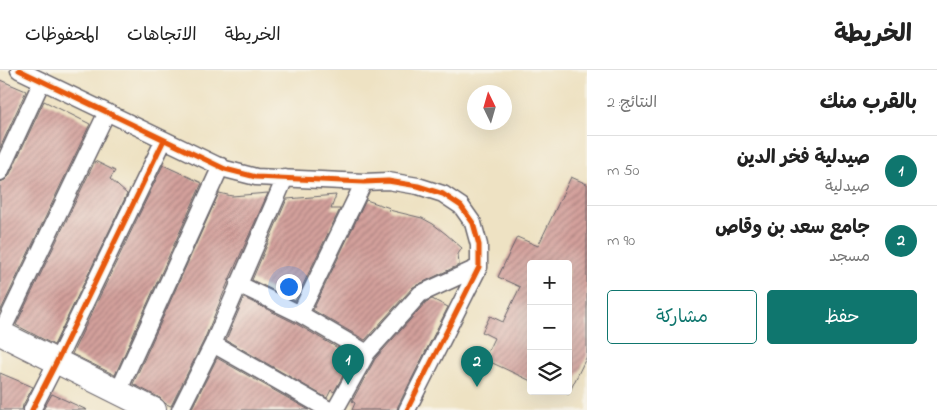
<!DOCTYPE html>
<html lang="ar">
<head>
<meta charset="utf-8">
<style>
  :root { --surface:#fff; --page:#f6f6f6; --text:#222; --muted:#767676; --line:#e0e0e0; --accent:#0f766e }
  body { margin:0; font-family:"Indie Flower","Playpen Sans Arabic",sans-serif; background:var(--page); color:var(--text); direction:rtl }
  .controls { position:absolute; right:15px; bottom:15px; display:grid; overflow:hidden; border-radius:5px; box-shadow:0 5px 20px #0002 }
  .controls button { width:45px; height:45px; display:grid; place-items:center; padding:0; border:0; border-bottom:1px solid var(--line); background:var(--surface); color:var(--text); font:25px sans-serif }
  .compass { position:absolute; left:467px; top:15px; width:45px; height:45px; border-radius:50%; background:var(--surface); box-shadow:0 5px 20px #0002; rotate:355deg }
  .you { position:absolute; left:288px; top:216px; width:18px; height:18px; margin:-12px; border:4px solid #fff; border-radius:50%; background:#1a73e8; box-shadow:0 0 0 8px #1a73e833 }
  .badge { display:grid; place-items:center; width:32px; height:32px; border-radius:50%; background:var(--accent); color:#fff; font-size:16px; font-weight:700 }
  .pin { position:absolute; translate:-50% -41px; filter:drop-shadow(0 1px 2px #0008) }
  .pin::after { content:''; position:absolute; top:26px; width:18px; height:15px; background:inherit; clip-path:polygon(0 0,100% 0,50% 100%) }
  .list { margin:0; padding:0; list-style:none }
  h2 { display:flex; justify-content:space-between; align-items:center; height:65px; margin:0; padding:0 20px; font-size:21px }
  h2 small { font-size:16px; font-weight:400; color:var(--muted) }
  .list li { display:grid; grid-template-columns:32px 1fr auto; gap:15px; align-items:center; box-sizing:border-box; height:70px; padding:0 20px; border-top:1px solid var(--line) }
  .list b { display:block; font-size:19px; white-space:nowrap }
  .list p { margin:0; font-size:16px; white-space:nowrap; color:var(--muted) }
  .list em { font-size:16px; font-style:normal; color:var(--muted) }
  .actions { display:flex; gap:10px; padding:15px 20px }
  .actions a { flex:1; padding:11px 0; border:1px solid var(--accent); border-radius:5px; text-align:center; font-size:18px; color:var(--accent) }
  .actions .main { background:var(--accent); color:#fff }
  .icon { flex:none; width:28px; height:28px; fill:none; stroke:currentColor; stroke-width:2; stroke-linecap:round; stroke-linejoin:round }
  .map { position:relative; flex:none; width:587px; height:340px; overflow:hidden; direction:ltr }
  header { display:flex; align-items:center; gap:30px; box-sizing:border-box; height:70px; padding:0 25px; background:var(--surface); border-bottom:1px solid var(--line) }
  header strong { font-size:24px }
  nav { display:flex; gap:28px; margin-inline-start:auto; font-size:18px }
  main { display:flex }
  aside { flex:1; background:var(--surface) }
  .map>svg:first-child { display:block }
  .building { fill:url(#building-hatch) }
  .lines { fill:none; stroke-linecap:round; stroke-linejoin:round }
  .minor-casing { stroke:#69656b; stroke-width:19 }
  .secondary-casing { stroke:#69656b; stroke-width:26 }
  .minor { stroke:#fff; stroke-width:16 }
  .secondary { stroke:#fff; stroke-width:24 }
  .cycleway-casing { stroke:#f7f3e8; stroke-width:8 }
  .cycleway { stroke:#e8590c; stroke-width:5 }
</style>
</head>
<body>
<header>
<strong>الخريطة</strong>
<nav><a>الخريطة</a><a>الاتجاهات</a><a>المحفوظات</a></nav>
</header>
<main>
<aside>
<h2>بالقرب منك<small>النتائج: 2</small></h2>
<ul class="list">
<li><span class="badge">1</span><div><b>صيدلية فخر الدين</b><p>صيدلية</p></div><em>50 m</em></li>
<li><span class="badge">2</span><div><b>جامع سعد بن وقاص</b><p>مسجد</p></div><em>90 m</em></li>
</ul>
<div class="actions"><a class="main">حفظ</a><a>مشاركة</a></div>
</aside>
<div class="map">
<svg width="587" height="340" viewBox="0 0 587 340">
  <defs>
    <pattern id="building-hatch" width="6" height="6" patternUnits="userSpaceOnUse" patternTransform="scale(1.25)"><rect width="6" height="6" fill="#d3a09b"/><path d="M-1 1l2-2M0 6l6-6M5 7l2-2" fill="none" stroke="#ab8280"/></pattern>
  </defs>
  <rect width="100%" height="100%" fill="#f7f3e8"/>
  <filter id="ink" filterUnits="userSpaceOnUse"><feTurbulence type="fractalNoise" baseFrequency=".02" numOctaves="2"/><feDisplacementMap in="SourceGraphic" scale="10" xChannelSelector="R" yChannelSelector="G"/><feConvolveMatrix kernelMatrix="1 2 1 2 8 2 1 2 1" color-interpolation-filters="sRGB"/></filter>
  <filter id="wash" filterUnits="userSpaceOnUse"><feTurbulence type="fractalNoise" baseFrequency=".0096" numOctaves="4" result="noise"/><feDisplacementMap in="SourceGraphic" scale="20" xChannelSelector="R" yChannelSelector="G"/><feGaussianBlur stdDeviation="1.12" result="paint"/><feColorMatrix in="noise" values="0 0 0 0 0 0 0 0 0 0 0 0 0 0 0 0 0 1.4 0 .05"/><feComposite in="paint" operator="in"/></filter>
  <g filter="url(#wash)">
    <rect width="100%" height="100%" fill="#eee2c3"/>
    <g id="blocks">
      <path class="building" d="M0 10 26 21 0 78Z
        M44 31 90 54 0 242V112L5 110 9 106Z
        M95 91 115 101 110 109 127 124 54 275 16 255Z
        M163 95 202 113 115 305 72 284Z
        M571 107 587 114V286L568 325V194H531V311L484 289 494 268 482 262 490 246 503 252 520 217 498 207 517 167 538 176Z
        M219 123 232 126 268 123 229 210 204 270 171 336 166 334 160 328 133 314Z
        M336 125 331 139H340L295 231 252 210 287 129Z
        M366 130 390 138 389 140 422 148 433 154 446 164 462 178 458 184 459 195 413 217 365 270 313 240Z
        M244 228 295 253 353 287 334 322 331 320 327 328 226 270Z
        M432 229 448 237 398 336 397 340H352L355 333 352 331 375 289 426 232Z
        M217 288 309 340H191Z
        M0 303 33 317 23 335 22 340H0Z
        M52 324 87 340H43Z"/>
    </g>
  </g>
  <g filter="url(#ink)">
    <use href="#blocks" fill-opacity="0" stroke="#69656b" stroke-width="1"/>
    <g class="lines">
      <defs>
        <path id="minor" d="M19 0 225 99 256 107 364 112 388 111 418 116 443 124 461 136 473 153 479 175V197L407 340
          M0 102 42 11
          M238 214 300 244 367 283
          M300 244 364 112
          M1 263 107 42
          M213 274 329 340
          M118 322 221 96
          M32 340 57 291 164 70
          M180 340 213 274 285 108
          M335 340 367 283 420 224 479 197"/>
        <path id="secondary" d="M0 263 154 340"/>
      </defs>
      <use href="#minor" class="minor-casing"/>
      <use href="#secondary" class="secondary-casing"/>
      <use href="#minor" class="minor"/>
      <use href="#secondary" class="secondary"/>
      <defs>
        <path id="cycleway" d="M19 0 225 99 256 107 364 112 388 111 418 116 443 124 461 136 473 153 479 175V197L407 340
          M32 340 57 291 164 70"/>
      </defs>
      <use href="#cycleway" class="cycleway-casing"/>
      <use href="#cycleway" class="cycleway"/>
    </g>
  </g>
</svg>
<div class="controls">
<button>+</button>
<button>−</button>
<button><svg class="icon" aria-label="layers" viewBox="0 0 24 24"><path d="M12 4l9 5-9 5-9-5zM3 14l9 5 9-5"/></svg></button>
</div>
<svg class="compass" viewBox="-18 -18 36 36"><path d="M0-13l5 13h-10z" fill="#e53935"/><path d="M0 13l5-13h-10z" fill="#767676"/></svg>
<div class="you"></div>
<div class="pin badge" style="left:348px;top:315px">1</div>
<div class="pin badge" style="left:477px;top:317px">2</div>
</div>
</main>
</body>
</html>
